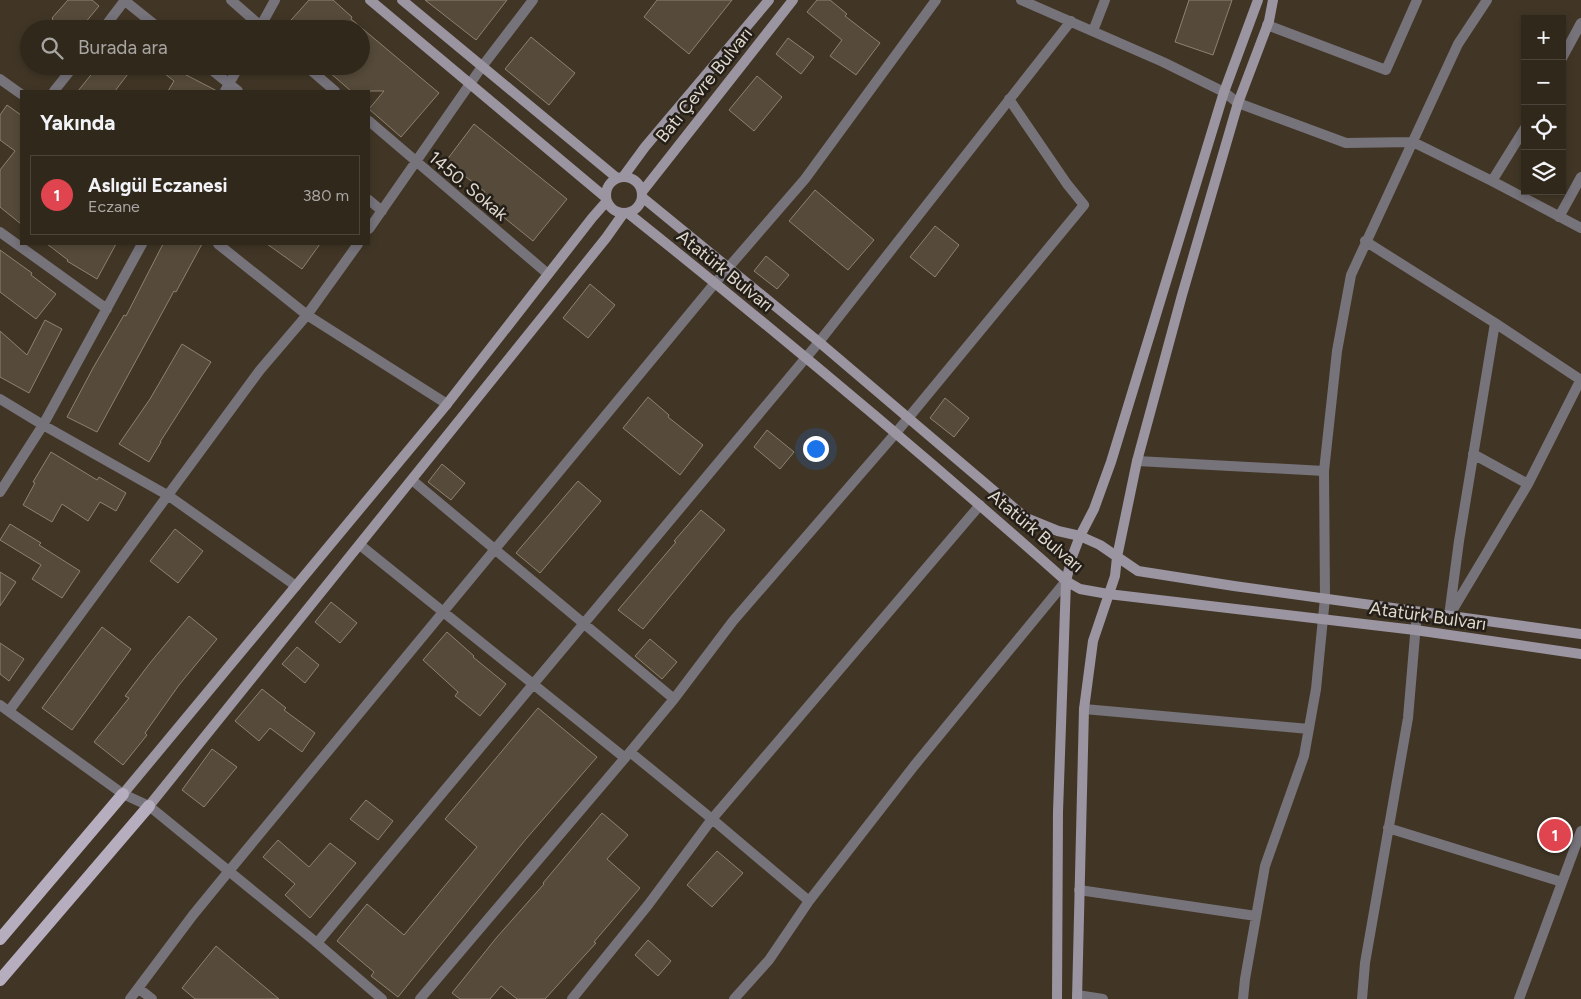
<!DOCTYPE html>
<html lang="tr">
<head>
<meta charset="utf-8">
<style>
  :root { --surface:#31281c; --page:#3d3429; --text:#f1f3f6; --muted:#a8a6a3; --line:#4c443b; --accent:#db2777 }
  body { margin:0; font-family:Figtree,sans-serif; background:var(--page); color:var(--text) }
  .controls { position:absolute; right:15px; top:15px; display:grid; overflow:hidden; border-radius:0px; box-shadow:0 2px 8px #0003 }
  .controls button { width:45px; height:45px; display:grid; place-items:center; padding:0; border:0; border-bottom:1px solid var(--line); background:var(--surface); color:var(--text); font:25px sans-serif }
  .you { position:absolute; left:815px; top:448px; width:18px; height:18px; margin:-12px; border:4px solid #fff; border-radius:50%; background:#1a73e8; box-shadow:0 0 0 8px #1a73e833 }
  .badge { display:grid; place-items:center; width:32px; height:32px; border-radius:50%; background:var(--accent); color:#fff; font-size:16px; font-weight:700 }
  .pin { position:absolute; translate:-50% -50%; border:2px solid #fff; box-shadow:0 1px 5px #0006 }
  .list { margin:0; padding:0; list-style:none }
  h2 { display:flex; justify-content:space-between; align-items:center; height:65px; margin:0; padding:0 20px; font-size:21px }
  h2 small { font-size:16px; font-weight:400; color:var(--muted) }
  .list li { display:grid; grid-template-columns:32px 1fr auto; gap:15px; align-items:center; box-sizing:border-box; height:80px; margin:0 10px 10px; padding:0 10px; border:1px solid var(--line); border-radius:0px }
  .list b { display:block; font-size:19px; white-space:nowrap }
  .list p { margin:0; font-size:16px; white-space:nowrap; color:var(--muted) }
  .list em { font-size:16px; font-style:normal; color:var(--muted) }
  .icon { flex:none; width:28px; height:28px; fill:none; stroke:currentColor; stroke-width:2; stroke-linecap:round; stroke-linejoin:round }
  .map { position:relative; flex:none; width:1581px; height:999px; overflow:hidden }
  .search { position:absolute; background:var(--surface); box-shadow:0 2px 8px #0003; left:20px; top:20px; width:350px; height:55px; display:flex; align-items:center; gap:12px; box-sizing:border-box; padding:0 18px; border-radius:28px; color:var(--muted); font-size:19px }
  .panel { position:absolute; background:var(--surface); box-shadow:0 2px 8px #0003; left:20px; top:90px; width:350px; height:155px; border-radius:0px }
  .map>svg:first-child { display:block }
  .building { fill:#564b3a; stroke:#8e8170 }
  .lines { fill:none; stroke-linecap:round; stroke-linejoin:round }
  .minor { stroke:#77737b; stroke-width:10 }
  .tertiary { stroke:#77737b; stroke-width:10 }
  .secondary { stroke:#9b94a1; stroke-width:10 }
  .primary { stroke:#b6adbe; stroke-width:12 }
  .labels { text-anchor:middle; stroke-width:5; stroke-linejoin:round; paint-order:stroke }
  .street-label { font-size:18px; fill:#dfd8ce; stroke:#231e17 }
</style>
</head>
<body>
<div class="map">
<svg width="1581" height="999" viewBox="0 0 1581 999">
  <rect width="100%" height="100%" fill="#413626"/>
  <path class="building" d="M68 0H92L99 6 80 29H46L53 19 52 18Z
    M309 0H333L352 17 351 19 439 93 401 137 369 109 384 91H351L322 66H361V29H283Z
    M425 0H507L476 40Z
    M657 0H732L689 54 644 17Z
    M817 0H830L847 14 845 16 880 43 856 75 830 56 842 40 807 12Z
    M1189 0H1232L1213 55 1175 42Z
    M531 37 575 73 549 105 505 69Z
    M788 38 814 57 801 74 776 54Z
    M98 66H134L115 91H78Z
    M155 66H169L217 91H168L174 81Z
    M757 76 782 97 754 131 729 110Z
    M7 105 21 115V224L0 207V170L15 151 0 140V115Z
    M474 124 567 199 533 241 480 198 485 192 446 161Z
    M815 190 874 240 848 270 789 221Z
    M935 226 959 245 935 277 910 257Z
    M47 244H116L97 279 67 261 68 260Z
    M163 244H202L176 292 174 291 97 432 67 417 93 368 124 315 126 316Z
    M267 244H320L302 269Z
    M0 250 32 273 31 275 56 294 36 319 0 292Z
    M766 256 789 275 777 289 754 271Z
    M590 284 615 305 588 338 563 318Z
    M45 320 62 329 29 393 0 377V331L27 355Z
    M182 344 211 362 160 442H161L149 462 119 444 150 399Z
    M648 397 669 415 668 417 703 445 680 475 623 428Z
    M945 398 969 418 954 437 930 418Z
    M767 430 794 452 780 469 754 447Z
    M51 452 97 480 99 477 126 493 116 511 100 502 88 521 62 504 52 522 23 505 35 483 33 482Z
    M442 464 465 483 451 500 428 482Z
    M578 481 601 501 540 573 516 553Z
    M701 510 725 530 643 629 618 610 676 542 674 541Z
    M10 524 41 543 39 545 80 571 62 598 32 579 41 565 0 540Z
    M175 529 203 551 178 583 150 561Z
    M0 572 16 582 0 606Z
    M331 602 357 623 340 643 315 622Z
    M189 616 217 639 179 685 145 733 147 735 123 765 94 742 129 698 125 696 150 663Z
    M102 627 131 649 72 730 42 708Z
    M447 632 474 656 473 657 506 684 480 716 455 696 458 692 423 660Z
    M650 639 677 662 662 679 635 656Z
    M0 643 24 659 9 681 0 674Z
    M297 647 319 665 305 683 282 664Z
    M262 689 286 708 284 710 315 733 302 752 270 728 259 741 235 721Z
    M538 708 597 757 526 839 398 997 371 976 374 972 337 941 367 904 404 935 477 847 445 819Z
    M212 749 237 767 204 807 182 790Z
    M366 800 393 821 378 840 350 819Z
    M602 813 628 835 607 859 640 888 594 942 596 943 545 999H517L501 986 490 999H460L452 993 497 937 544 884 543 883Z
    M278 840 309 867 330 843 356 863 310 918 285 895 295 884 263 857Z
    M717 851 743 873 712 907 687 885Z
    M648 940 671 961 658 976 635 955Z
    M216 946 279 999H195L182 988Z"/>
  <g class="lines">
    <path class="minor" d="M124 0 160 29
      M231 0 264 29
      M1021 0 1163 62 1224 92 1238 103 1346 143 1413 142 1492 181 1581 228
      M1267 25 1386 70 1417 0
      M103 29 125 0
      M259 29 275 0
      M1093 31 1105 0
      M1562 58 1581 23
      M207 66 238 91
      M306 66 335 91
      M0 79 21 94
      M54 91 74 66
      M225 91 239 66
      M369 121 548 274
      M1492 181 1525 128
      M369 200 382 211
      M1559 217 1581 177
      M369 229 481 68 533 0
      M0 232 107 309
      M1365 241 1495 323 1459 541 1449 616 1528 484
      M218 244 307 315 447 404
      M1495 323 1581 380
      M0 399 43 425 169 496 296 586
      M1473 454 1528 484 1581 379
      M1137 461 1324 471
      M412 480 674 699
      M0 492 43 425 142 244
      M980 505 712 819 809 901 914 766 1066 581
      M360 545 625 758
      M1084 709 1309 729
      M9 711 260 370 307 315 358 244
      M1388 828 1562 882
      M1079 890 1256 916
      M317 943 819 342 1071 21
      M138 988 152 999
      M1077 995 1103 999
      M130 999 193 915 229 871 715 283 805 179 936 0
      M420 999 630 752 674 699 733 621 895 434 1084 205 1067 184 1009 99
      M572 999 648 905 712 819 630 752
      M734 999 769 960 809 901
      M1243 999 1245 979 1265 866 1304 756 1316 689 1325 598 1324 471 1337 351 1351 275 1458 44 1487 0
      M1362 999 1365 963 1408 718 1417 612
      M1519 999 1581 831"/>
    <path class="tertiary" d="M0 705 123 794 149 806 317 943 382 999"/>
    <path class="secondary" d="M370 0 605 197
      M402 0 617 178
      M606 195a18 18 0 1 1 36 0a18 18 0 1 1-36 0Z
      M623 177 645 147 769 0
      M642 192 793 0
      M642 197 819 342 1026 518 1058 531 1080 536 1100 545 1138 571 1234 586 1581 634
      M628 213C777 332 924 455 1066 581L1080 589 1108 594 1415 630 1581 654
      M123 794 447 404 592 218 606 202
      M149 806 606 238 623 214
      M1057 999 1058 812 1066 581 1072 557 1080 536 1094 509 1111 462 1224 92 1258 0
      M1077 999 1084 709 1093 641 1115 576 1117 557 1137 461 1182 295 1238 103 1269 21 1273 0"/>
    <path class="primary" d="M0 939 123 794
      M0 980 149 806"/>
  </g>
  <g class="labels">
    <g class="street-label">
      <text transform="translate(704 85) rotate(-51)" y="6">Batı Çevre Bulvarı</text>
      <text transform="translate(468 186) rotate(40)" y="6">1450. Sokak</text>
      <text transform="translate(725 271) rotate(39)" y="6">Atatürk Bulvarı</text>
      <text transform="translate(1036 531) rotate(40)" y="6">Atatürk Bulvarı</text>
      <text transform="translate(1428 616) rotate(8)" y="6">Atatürk Bulvarı</text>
    </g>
  </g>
</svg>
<div class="controls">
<button>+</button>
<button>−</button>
<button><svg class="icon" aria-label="locate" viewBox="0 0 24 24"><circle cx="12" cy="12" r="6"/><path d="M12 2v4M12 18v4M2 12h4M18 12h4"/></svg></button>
<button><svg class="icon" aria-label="layers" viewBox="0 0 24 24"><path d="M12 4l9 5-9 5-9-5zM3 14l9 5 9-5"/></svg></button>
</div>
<div class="you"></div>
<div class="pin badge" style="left:1555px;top:835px;background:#e0444e">1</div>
<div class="search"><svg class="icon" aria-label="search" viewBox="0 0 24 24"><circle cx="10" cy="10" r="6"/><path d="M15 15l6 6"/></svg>Burada ara</div>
<section class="panel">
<h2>Yakında<small></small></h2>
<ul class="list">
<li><span class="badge" style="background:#e0444e">1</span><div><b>Aslıgül Eczanesi</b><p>Eczane</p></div><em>380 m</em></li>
</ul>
</section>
</div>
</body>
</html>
